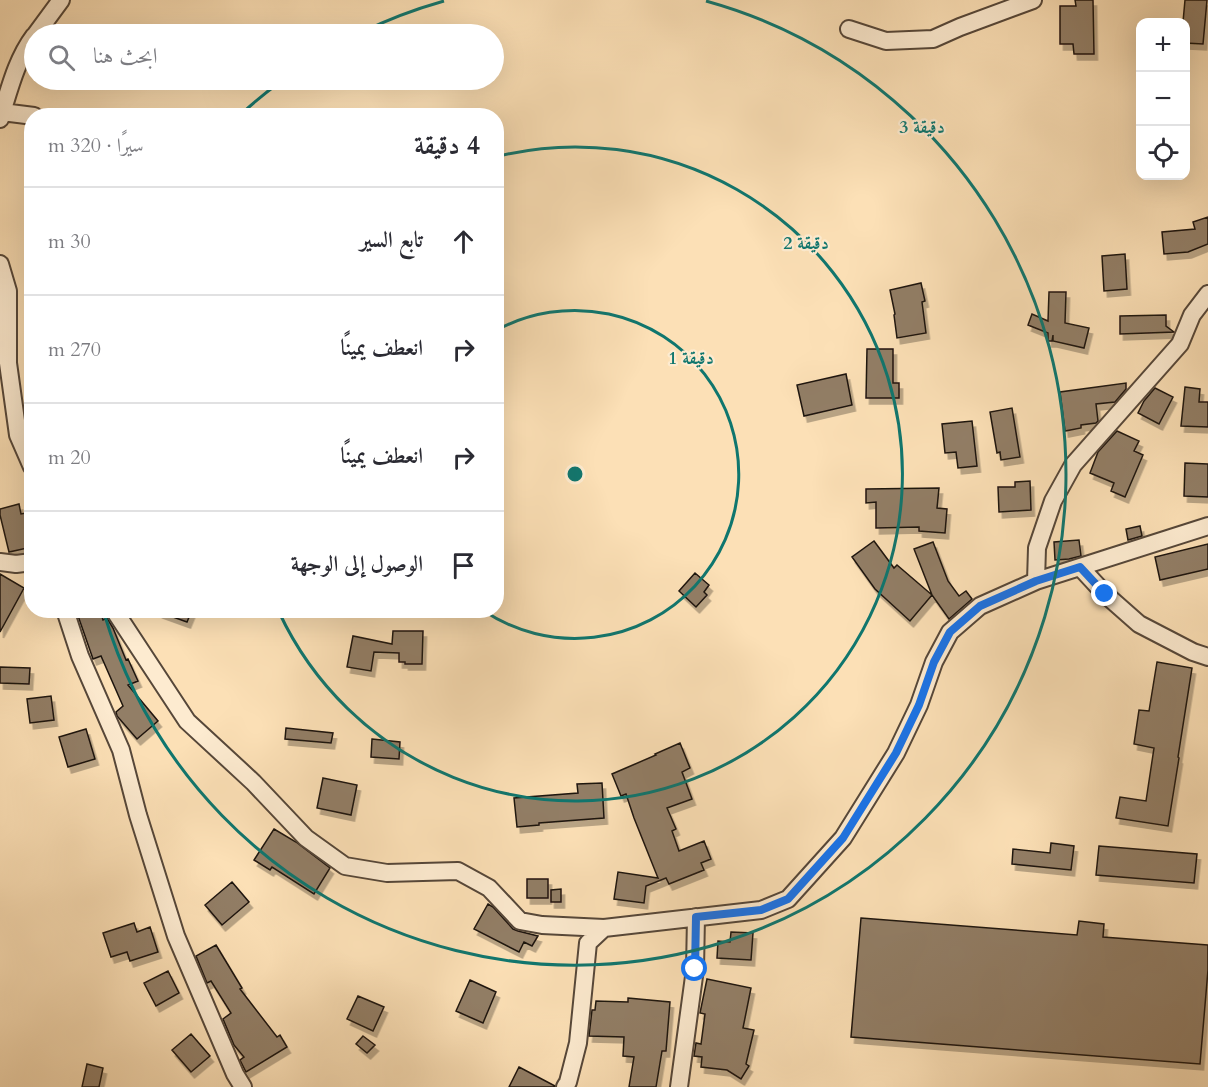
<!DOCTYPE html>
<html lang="ar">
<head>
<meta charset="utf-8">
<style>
  :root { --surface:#fff; --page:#f7f7f7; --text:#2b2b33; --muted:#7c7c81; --line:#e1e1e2 }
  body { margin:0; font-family:Cardo,Amiri,serif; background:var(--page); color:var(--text); direction:rtl }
  .controls { position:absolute; right:18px; top:18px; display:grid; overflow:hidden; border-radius:12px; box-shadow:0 6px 24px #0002 }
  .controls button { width:54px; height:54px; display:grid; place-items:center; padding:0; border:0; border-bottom:2px solid var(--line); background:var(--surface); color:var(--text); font:30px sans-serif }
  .stop { position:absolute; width:18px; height:18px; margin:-14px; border:4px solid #1a73e8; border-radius:50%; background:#fff }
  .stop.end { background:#1a73e8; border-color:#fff; box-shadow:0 2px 6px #0008 }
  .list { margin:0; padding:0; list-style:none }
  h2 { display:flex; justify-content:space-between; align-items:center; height:78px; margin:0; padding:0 24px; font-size:26px }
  h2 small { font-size:20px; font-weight:400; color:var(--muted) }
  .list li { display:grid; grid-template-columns:39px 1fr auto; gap:18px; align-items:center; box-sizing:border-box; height:108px; padding:0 24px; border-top:2px solid var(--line) }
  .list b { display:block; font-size:22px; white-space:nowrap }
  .list em { font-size:20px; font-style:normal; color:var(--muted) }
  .icon { flex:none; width:33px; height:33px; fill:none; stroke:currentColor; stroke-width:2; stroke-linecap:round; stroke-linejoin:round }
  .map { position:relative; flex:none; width:1208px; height:1087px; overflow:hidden; direction:ltr }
  .search { position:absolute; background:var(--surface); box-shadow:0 6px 24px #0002; left:24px; top:24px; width:480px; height:66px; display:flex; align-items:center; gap:15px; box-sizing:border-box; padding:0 21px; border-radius:33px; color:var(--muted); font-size:22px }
  .panel { position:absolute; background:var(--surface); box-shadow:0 6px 24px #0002; left:24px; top:108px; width:480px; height:510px; border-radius:24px; direction:rtl }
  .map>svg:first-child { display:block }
  .building { fill:#927e66; stroke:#1f140f; stroke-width:1.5; filter:url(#shadow) }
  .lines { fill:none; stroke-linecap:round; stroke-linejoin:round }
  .minor-casing { stroke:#564739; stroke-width:20 }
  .minor { stroke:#fdebd0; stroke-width:16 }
  .route { stroke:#1a73e8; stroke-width:8 }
  .ring { fill:none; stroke:#0f766e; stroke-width:3 }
  .centre { fill:#0f766e; stroke:#fdebd0; stroke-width:3 }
  .ring-label { font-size:18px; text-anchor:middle; font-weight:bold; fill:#0f766e; stroke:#fdebd0; stroke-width:4.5; stroke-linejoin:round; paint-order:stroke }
</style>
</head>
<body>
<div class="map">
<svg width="1208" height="1087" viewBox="0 0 1208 1087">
  <defs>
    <filter id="shadow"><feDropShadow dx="3.5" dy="6" stdDeviation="0" flood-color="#0004"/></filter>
  </defs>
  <rect width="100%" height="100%" fill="#fce0b6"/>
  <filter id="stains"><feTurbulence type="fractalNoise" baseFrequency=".00333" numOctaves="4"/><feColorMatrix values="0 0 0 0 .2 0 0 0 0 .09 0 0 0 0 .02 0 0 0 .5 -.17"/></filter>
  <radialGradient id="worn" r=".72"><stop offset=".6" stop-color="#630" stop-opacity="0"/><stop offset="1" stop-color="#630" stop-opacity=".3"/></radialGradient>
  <path class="building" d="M1075 0H1093L1094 54H1074L1073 44H1060V6H1076Z
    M1185 0H1207L1203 44 1185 43V22H1183Z
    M1208 217V244L1188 252 1164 254 1162 232 1195 229 1193 222Z
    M1125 254 1127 289 1104 291 1102 256Z
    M921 283 925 301 922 302 926 333 897 338 894 315 895 314 890 290Z
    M1049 292H1066L1065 323 1089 328 1084 348 1053 341V335L1052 341H1048V333L1028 325 1032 314 1048 321Z
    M1166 315V326L1174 332 1120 334V316Z
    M867 349H893V383H899V398H866Z
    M846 374 852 405 804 416 797 385Z
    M1126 383V389L1115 402 1096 404 1098 421 1096 423 1081 425V428L1065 431 1060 392Z
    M1185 387 1200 389 1199 402H1208V427L1181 426Z
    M1155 388 1173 397 1159 424 1138 413 1144 401Z
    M1012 408 1020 457 1001 460 1000 452 997 453 990 412Z
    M972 421 977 466 958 468 956 452 945 453 942 424Z
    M1117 431 1139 441 1134 451 1143 455 1125 497 1111 491 1114 483 1090 473 1098 452Z
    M1185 463 1208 464V497L1184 496Z
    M1030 481 1031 510 999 512 998 487H1015V482Z
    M939 488 937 508 947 509 945 533 919 531V527L876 528V502L866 503V489Z
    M19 504 21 514 32 512V547L9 552 0 515V509Z
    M1140 526 1142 536 1128 540 1126 529Z
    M1079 540 1081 556 1069 559 1055 560 1054 542Z
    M874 541 894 568 897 565 932 595 914 549 933 542 948 581 959 596 966 591 972 599 949 619 932 595 910 621 875 589 852 557Z
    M1208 544V569L1160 580 1155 557Z
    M695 573 709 585 704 592 707 595 696 607 679 591Z
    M0 574 24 588 0 632Z
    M76 610H100L103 620 107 618 113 628 126 660 128 659 138 681 128 685 158 721 137 739 117 716 116 712 123 706 101 656 93 659Z
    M159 610H192L187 622 159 612Z
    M393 631H423L422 664H405V662H399V653L374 652 371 671 347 667 353 636 392 644Z
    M1157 662 1192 668 1178 757 1179 758 1168 826 1116 818 1120 797 1146 801 1154 748 1134 744 1139 710 1149 711Z
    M0 667 30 668 29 684 0 683Z
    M51 696 54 720 30 723 27 699Z
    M286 728 333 733 331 743 285 739Z
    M86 729 95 759 68 767 59 737Z
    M372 739 400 742 399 759 371 757Z
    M680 743 690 768 682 772 692 799 667 808 676 829 672 831 679 851 704 841 711 859 701 863 704 870 669 884 666 878 646 886 644 903 614 899 618 872 658 878 634 818 626 794 621 796 612 774 656 755 655 754Z
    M323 778 357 785 351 815 317 808Z
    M602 783 604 818 539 823V825L517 827 514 798 578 793 577 784Z
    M274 829 296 842 330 868 314 894 272 867 270 870 254 860Z
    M1051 843 1074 846 1071 870 1012 864 1013 849 1050 853Z
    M1099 846 1197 854 1194 883 1096 875Z
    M527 879H548V898H527Z
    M232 882 249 902 222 925 205 905Z
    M561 889V902H551V890Z
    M488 904 493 907 513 929 518 931 538 936 532 946 524 942 519 952 474 929Z
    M861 918 1077 935 1079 921 1104 924 1103 937 1208 945V970L1200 1064 851 1037Z
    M134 923 137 932 150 927 158 952 130 961 127 952 111 957 103 933Z
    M731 932 753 933 751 960 717 958 718 941 730 942Z
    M216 945 242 988 240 989 277 1037 280 1035 287 1047 246 1072 240 1060 244 1057 234 1045 223 1019 231 1013 211 981 207 983 196 956Z
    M168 971 179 993 156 1006 144 983Z
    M707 979 751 988 743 1028 754 1030 746 1064 749 1066 741 1079 727 1070 701 1067 702 1057 694 1056 696 1043 701 1044 705 1014 700 1013Z
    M470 980 496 992 483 1023 456 1011Z
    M358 996 384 1007 373 1031 347 1019Z
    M628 998 670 1002 666 1051H662L656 1087H629L634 1057 623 1056 624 1037 589 1036 592 1010H595L596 1001 628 1002Z
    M191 1034 210 1056 191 1072 172 1050Z
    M363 1036 375 1045 367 1053 356 1044Z
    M87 1064 103 1068 99 1087H82Z
    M519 1067 555 1086V1087H509Z"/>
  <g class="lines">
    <defs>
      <path id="minor" d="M849 29 886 41 933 39 960 27 1033 0
        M36 34 61 0
        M2 112 34 116
        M0 119C9 91 16 60 34 36
        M0 264 8 291V363L18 435 32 467
        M0 562 16 564 32 562
        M1080 567 1105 594 1139 624 1193 652 1208 657
        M1036 581 1037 548 1053 501 1073 465 1180 344 1192 315 1208 294
        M65 610 80 656 121 750 138 815 176 936 235 1074 243 1087
        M114 610 187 721 253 782 306 838 345 866 387 873 458 871 489 888 520 921 542 925 604 928
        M565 1087 568 1082 578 1043 588 943 604 928 761 910 788 899 843 838 896 753 919 705 934 662 950 632 980 606 1036 581 1208 526
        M679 1087 695 969 696 917"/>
    </defs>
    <use href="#minor" class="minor-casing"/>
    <use href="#minor" class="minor"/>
  </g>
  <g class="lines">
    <path class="route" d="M695 969 696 917 761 910 788 899 843 838 896 753 919 705 934 662 950 632 980 606 1036 581 1080 567 1105 594"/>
  </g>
  <g class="ring">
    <path d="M497 330A164 164 0 1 1 484 611"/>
    <path d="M499 156A327 327 0 1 1 279 612"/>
    <path d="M240 115A491 491 0 0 1 280 82M360 33A491 491 0 0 1 444 1M706 1A491 491 0 1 1 104 613"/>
  </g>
  <circle cx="575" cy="474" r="9" class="centre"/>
  <g class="ring-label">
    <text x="922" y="133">3 دقيقة</text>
    <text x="806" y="249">2 دقيقة</text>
    <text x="691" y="364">1 دقيقة</text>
  </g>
  <rect width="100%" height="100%" filter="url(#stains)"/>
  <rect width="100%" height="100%" fill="url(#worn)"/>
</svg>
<div class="controls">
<button>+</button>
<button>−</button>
<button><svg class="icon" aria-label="locate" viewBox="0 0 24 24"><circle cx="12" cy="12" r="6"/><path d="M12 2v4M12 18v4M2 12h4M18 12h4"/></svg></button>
</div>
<div class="stop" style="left:695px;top:969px"></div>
<div class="stop end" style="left:1105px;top:594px"></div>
<div class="search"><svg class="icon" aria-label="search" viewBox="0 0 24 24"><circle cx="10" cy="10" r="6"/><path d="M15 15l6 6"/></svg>ابحث هنا</div>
<section class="panel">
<h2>4 دقيقة<small>سيرًا · 320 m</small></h2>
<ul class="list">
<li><svg class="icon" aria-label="ahead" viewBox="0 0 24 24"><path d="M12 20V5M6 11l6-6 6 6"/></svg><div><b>تابع السير</b></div><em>30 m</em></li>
<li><svg class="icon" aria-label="right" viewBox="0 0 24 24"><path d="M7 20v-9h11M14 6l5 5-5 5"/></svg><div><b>انعطف يمينًا</b></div><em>270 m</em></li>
<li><svg class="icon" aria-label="right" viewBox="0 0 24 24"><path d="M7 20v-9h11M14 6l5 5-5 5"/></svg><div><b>انعطف يمينًا</b></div><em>20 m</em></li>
<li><svg class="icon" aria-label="arrive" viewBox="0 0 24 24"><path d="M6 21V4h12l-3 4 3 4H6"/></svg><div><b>الوصول إلى الوجهة</b></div></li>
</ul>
</section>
</div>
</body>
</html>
